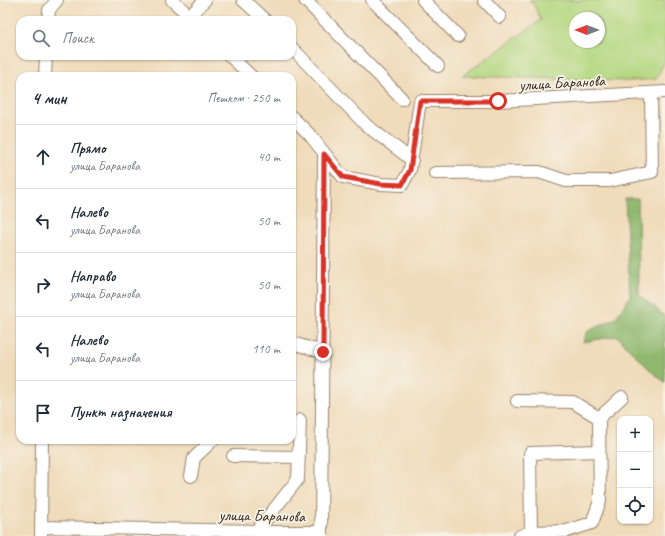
<!DOCTYPE html>
<html lang="ru">
<head>
<meta charset="utf-8">
<style>
  :root { --surface:#fff; --page:#f6f6f7; --text:#1f2937; --muted:#747a83; --line:#e0e1e3 }
  body { margin:0; font-family:Caveat,sans-serif; background:var(--page); color:var(--text) }
  .controls { position:absolute; right:12px; bottom:12px; display:grid; overflow:hidden; border-radius:8px; box-shadow:0 1px 3px #0004 }
  .controls button { width:36px; height:36px; display:grid; place-items:center; padding:0; border:0; border-bottom:1px solid var(--line); background:var(--surface); color:var(--text); font:20px sans-serif }
  .compass { position:absolute; left:569px; top:12px; width:36px; height:36px; border-radius:50%; background:var(--surface); box-shadow:0 1px 3px #0004; rotate:270deg }
  .stop { position:absolute; width:12px; height:12px; margin:-9px; border:3px solid #d93025; border-radius:50%; background:#fff }
  .stop.end { background:#d93025; border-color:#fff; box-shadow:0 1px 4px #0008 }
  .list { margin:0; padding:0; list-style:none }
  h2 { display:flex; justify-content:space-between; align-items:center; height:52px; margin:0; padding:0 16px; font-size:17px }
  h2 small { font-size:13px; font-weight:400; color:var(--muted) }
  .list li { display:grid; grid-template-columns:26px 1fr auto; gap:12px; align-items:center; box-sizing:border-box; height:64px; padding:0 16px; border-top:1px solid var(--line) }
  .list b { display:block; font-size:15px; white-space:nowrap }
  .list p { margin:0; font-size:13px; white-space:nowrap; color:var(--muted) }
  .list em { font-size:13px; font-style:normal; color:var(--muted) }
  .icon { flex:none; width:22px; height:22px; fill:none; stroke:currentColor; stroke-width:2; stroke-linecap:round; stroke-linejoin:round }
  .map { position:relative; flex:none; width:665px; height:536px; overflow:hidden }
  .search { position:absolute; background:var(--surface); box-shadow:0 1px 3px #0004; left:16px; top:16px; width:280px; height:44px; display:flex; align-items:center; gap:10px; box-sizing:border-box; padding:0 14px; border-radius:12px; color:var(--muted); font-size:15px }
  .panel { position:absolute; background:var(--surface); box-shadow:0 1px 3px #0004; left:16px; top:72px; width:280px; height:372px; border-radius:12px }
  .map>svg:first-child { display:block }
  .green { fill:#b4d77f; stroke:#78804e; fill-rule:evenodd }
  .forest { fill:#8fb86e; stroke:#657146 }
  .lines { fill:none; stroke-linecap:round; stroke-linejoin:round }
  .minor-casing { stroke:#96826c; stroke-width:14 }
  .minor { stroke:#fff; stroke-width:12 }
  .route { stroke:#d93025; stroke-width:5 }
  .labels { text-anchor:middle; stroke-width:3.5; stroke-linejoin:round; paint-order:stroke }
  .street-label { font-size:16px; fill:#3b2a1e; stroke:#f7f3e8 }
</style>
</head>
<body>
<div class="map">
<svg width="665" height="536" viewBox="0 0 665 536">
  <rect width="100%" height="100%" fill="#f7f3e8"/>
  <filter id="ink" filterUnits="userSpaceOnUse"><feTurbulence type="fractalNoise" baseFrequency=".025" numOctaves="2"/><feDisplacementMap in="SourceGraphic" scale="8" xChannelSelector="R" yChannelSelector="G"/><feConvolveMatrix kernelMatrix="1 2 1 2 8 2 1 2 1" color-interpolation-filters="sRGB"/></filter>
  <filter id="wash" filterUnits="userSpaceOnUse"><feTurbulence type="fractalNoise" baseFrequency=".012" numOctaves="4" result="noise"/><feDisplacementMap in="SourceGraphic" scale="16" xChannelSelector="R" yChannelSelector="G"/><feGaussianBlur stdDeviation="0.9" result="paint"/><feColorMatrix in="noise" values="0 0 0 0 0 0 0 0 0 0 0 0 0 0 0 0 0 1.4 0 .05"/><feComposite in="paint" operator="in"/></filter>
  <g filter="url(#wash)">
    <rect width="100%" height="100%" fill="#f0dbba"/>
    <path class="green" d="M529 0H665V61L656 79 629 81 462 76 541 20 534 5ZM575 18H599V42H575Z"/>
    <path class="forest" d="M625 199H638L639 295 657 309 665 317V382L653 373 617 336 583 342 588 331 615 319 630 296Z"/>
  </g>
  <g filter="url(#ink)">
    <g class="lines">
      <defs>
        <path id="minor" d="M172 0 194 20
          M243 0 265 20
          M305 0 402 99
          M372 0 438 66
          M423 0 458 36
          M484 0 500 17
          M190 16 205 0
          M48 20 49 10 57 0
          M292 48 366 125 412 160
          M230 56 251 76
          M45 76 46 56
          M292 117 310 135 343 177 381 184 402 185 410 170 420 101H498L665 92
          M435 173 539 172 566 181H610L652 172 651 93
          M292 343 323 352
          M517 401 573 402 599 418 600 501 592 523 567 531 531 532 520 536
          M599 418 622 397
          M233 456 299 457
          M191 476 194 458 213 440
          M41 527 321 532
          M257 531 298 479 300 420
          M531 532 530 453 599 451
          M41 536 42 440
          M321 536 324 154"/>
      </defs>
      <use href="#minor" class="minor-casing"/>
      <use href="#minor" class="minor"/>
    </g>
  </g>
  <g class="lines" filter="url(#ink)">
    <path class="route" d="M323 352 324 154 343 177 381 184 402 185 410 170 420 101H498"/>
  </g>
  <g class="labels">
    <g class="street-label">
      <text transform="translate(562 82) rotate(-3)" y="6">улица Баранова</text>
      <text transform="translate(262 515) rotate(1)" y="6">улица Баранова</text>
    </g>
  </g>
</svg>
<div class="controls">
<button>+</button>
<button>−</button>
<button><svg class="icon" aria-label="locate" viewBox="0 0 24 24"><circle cx="12" cy="12" r="6"/><path d="M12 2v4M12 18v4M2 12h4M18 12h4"/></svg></button>
</div>
<svg class="compass" viewBox="-18 -18 36 36"><path d="M0-13l5 13h-10z" fill="#e53935"/><path d="M0 13l5-13h-10z" fill="#747a83"/></svg>
<div class="stop" style="left:498px;top:101px"></div>
<div class="stop end" style="left:323px;top:352px"></div>
<div class="search"><svg class="icon" aria-label="search" viewBox="0 0 24 24"><circle cx="10" cy="10" r="6"/><path d="M15 15l6 6"/></svg>Поиск</div>
<section class="panel">
<h2>4 мин<small>Пешком · 250 m</small></h2>
<ul class="list">
<li><svg class="icon" aria-label="ahead" viewBox="0 0 24 24"><path d="M12 20V5M6 11l6-6 6 6"/></svg><div><b>Прямо</b><p>улица Баранова</p></div><em>40 m</em></li>
<li><svg class="icon" aria-label="left" viewBox="0 0 24 24"><path d="M17 20v-9H6M10 6l-5 5 5 5"/></svg><div><b>Налево</b><p>улица Баранова</p></div><em>50 m</em></li>
<li><svg class="icon" aria-label="right" viewBox="0 0 24 24"><path d="M7 20v-9h11M14 6l5 5-5 5"/></svg><div><b>Направо</b><p>улица Баранова</p></div><em>50 m</em></li>
<li><svg class="icon" aria-label="left" viewBox="0 0 24 24"><path d="M17 20v-9H6M10 6l-5 5 5 5"/></svg><div><b>Налево</b><p>улица Баранова</p></div><em>110 m</em></li>
<li><svg class="icon" aria-label="arrive" viewBox="0 0 24 24"><path d="M6 21V4h12l-3 4 3 4H6"/></svg><div><b>Пункт назначения</b></div></li>
</ul>
</section>
</div>
</body>
</html>
